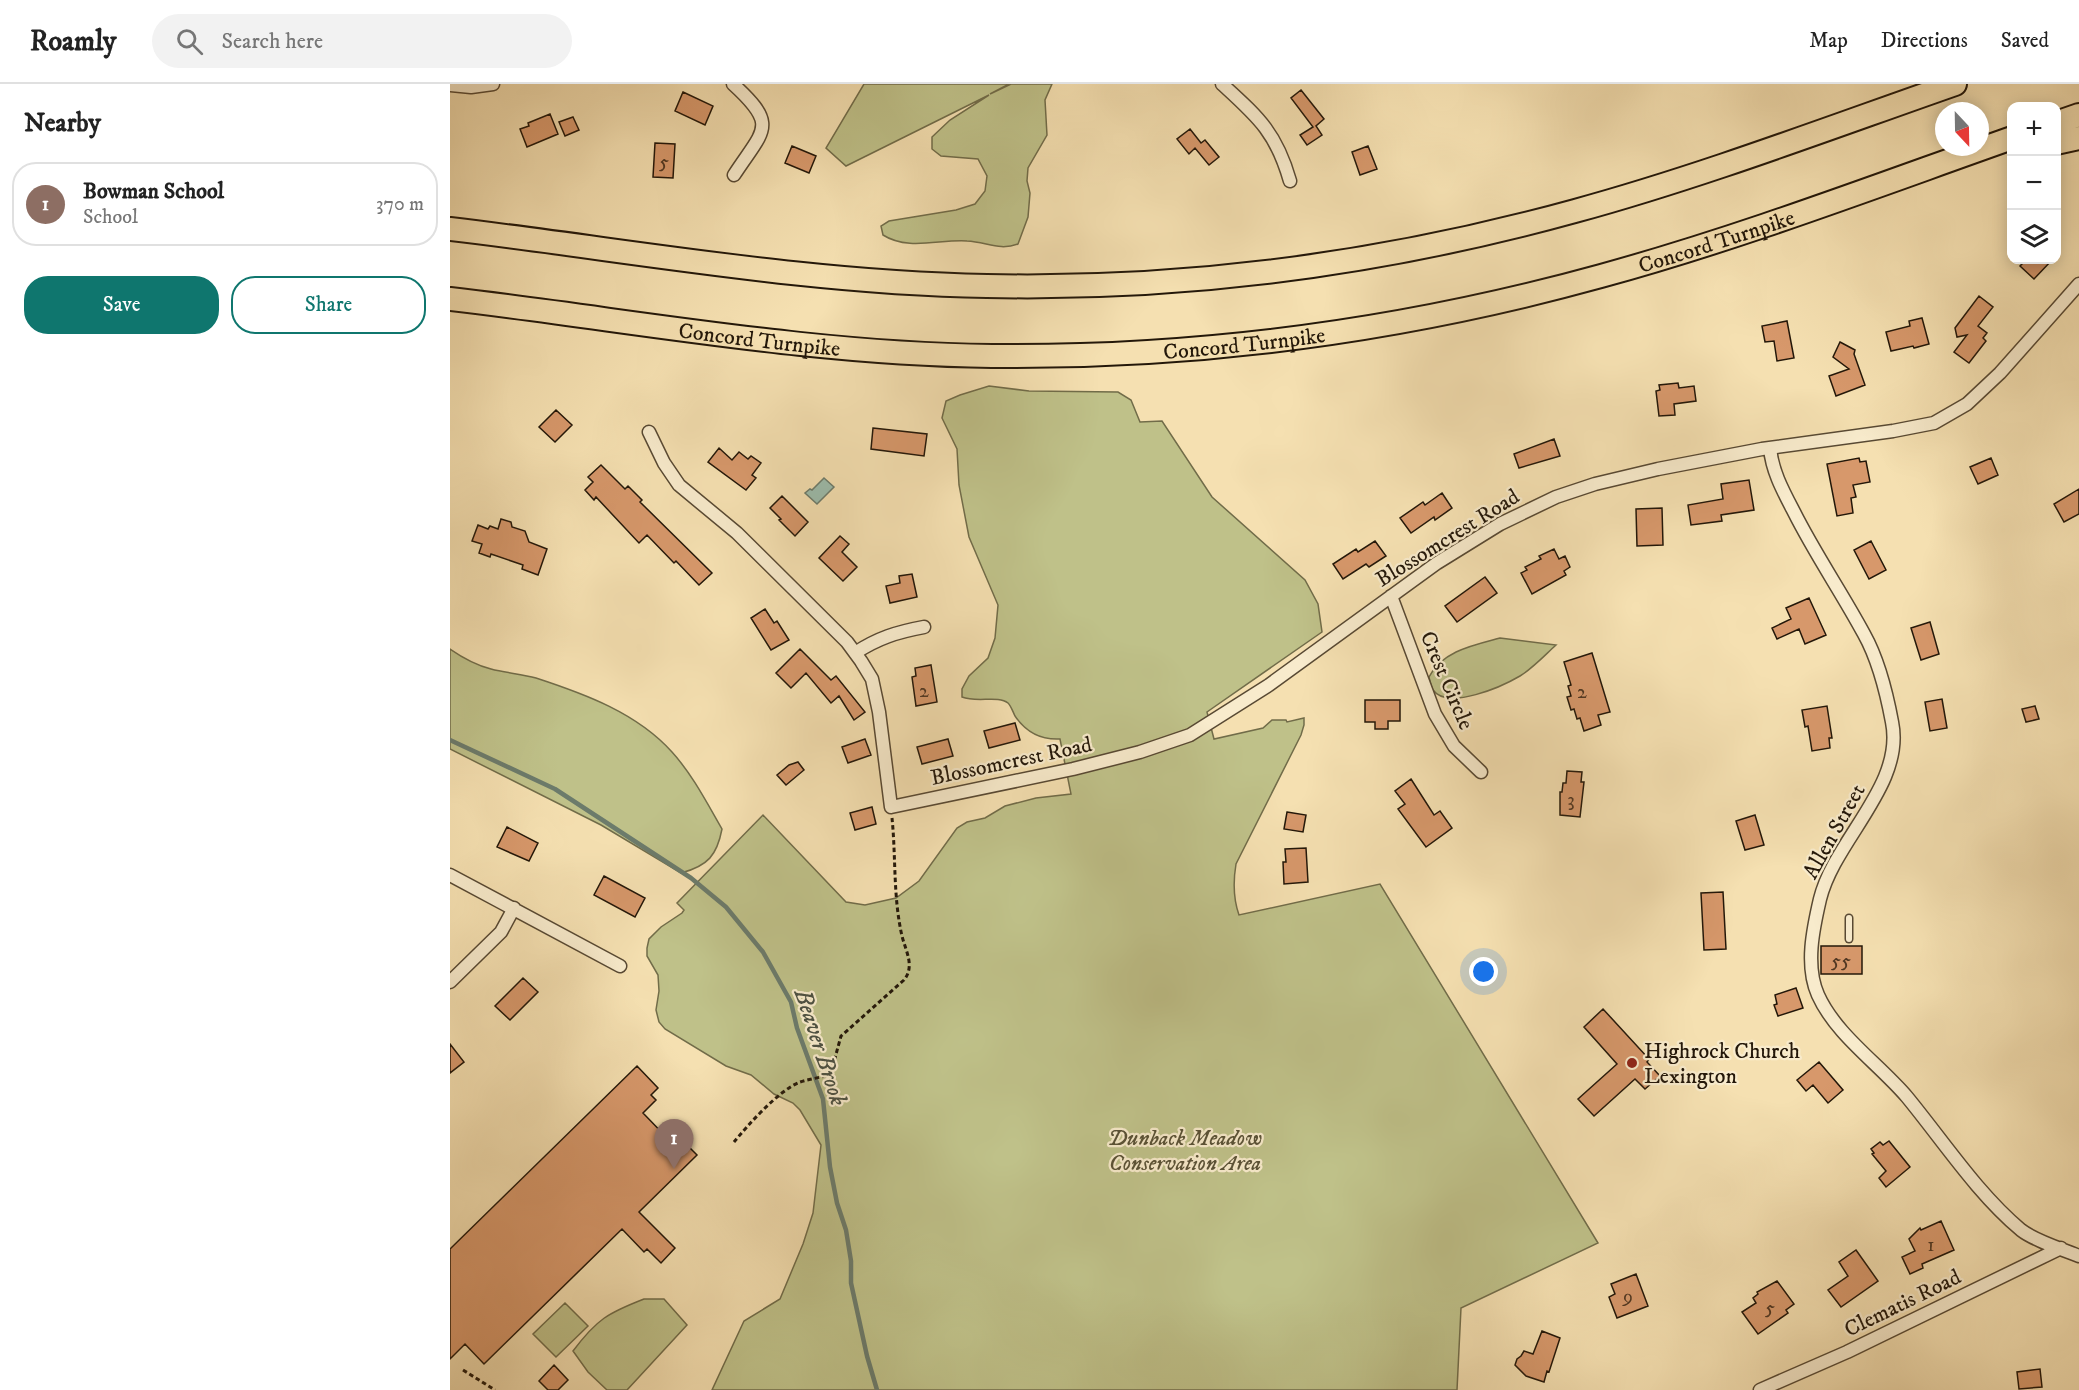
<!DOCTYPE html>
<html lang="en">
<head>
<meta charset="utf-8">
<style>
  :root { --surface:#fff; --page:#f2f2f2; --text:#222; --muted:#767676; --line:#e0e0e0; --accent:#0f766e }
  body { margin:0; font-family:"IM FELL DW Pica",serif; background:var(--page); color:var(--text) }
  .controls { position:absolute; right:18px; top:18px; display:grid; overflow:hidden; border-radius:12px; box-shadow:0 3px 15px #0003 }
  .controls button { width:54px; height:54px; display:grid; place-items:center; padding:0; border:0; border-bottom:2px solid var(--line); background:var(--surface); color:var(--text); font:30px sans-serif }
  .compass { position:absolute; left:1485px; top:18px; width:54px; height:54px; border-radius:50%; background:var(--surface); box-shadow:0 3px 15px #0003; rotate:158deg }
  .you { position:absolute; left:1034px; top:888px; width:21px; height:21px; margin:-15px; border:4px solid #fff; border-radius:50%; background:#1a73e8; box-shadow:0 0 0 9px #1a73e833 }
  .badge { display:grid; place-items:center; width:39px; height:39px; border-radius:50%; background:var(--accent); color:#fff; font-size:20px; font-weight:700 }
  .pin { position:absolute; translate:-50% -50px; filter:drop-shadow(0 2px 3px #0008) }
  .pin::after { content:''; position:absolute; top:32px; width:21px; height:18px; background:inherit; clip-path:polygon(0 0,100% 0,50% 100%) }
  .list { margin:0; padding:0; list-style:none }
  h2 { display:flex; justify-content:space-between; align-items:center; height:78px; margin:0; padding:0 24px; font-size:26px }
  h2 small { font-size:20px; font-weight:400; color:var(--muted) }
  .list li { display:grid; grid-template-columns:39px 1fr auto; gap:18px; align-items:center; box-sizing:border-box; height:84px; margin:0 12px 12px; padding:0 12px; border:2px solid var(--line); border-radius:24px }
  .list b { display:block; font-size:22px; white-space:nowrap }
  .list p { margin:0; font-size:20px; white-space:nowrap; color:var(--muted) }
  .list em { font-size:20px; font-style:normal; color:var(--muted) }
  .actions { display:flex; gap:12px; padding:18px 24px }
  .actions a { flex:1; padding:14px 0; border:2px solid var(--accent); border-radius:24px; text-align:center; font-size:21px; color:var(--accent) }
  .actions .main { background:var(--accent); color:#fff }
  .icon { flex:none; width:33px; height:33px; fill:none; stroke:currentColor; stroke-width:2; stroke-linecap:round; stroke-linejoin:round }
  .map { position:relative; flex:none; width:1629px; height:1306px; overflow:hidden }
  header { display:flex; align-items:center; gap:36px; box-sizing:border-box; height:84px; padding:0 30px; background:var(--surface); border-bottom:2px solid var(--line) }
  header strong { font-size:28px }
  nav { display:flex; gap:33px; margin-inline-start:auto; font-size:21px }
  .search { width:420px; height:54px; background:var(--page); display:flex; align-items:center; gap:15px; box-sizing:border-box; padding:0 21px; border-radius:33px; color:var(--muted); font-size:22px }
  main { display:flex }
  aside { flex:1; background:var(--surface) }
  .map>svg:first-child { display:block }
  .green { fill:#bfc189; stroke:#716c49; stroke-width:1.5 }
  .water { fill:#9cbdad; stroke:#6c7b6b; stroke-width:1.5 }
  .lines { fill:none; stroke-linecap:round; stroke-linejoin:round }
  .stream { stroke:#6c7b6b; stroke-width:4.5 }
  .building { fill:#d7986b; stroke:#231709; stroke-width:1.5 }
  .lane-casing { stroke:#584933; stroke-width:9 }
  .street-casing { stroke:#584933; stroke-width:15 }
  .highway-casing { stroke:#231709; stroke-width:26 }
  .path { stroke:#231709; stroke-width:3; stroke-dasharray:4.5 3; stroke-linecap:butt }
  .lane { stroke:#f8ebcc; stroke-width:6 }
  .street { stroke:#f8ebcc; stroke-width:12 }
  .highway { stroke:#f5e0b1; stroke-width:22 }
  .poi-dot { fill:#8f2418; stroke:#f8ebcc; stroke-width:2 }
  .labels { text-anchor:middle; stroke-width:4.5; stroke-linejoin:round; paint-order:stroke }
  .number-label { font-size:20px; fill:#503722 }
  .street-label { font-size:22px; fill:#231709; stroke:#f8ebcc }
  .poi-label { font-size:22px; fill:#231709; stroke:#f8ebcc; text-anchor:start }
  .park-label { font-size:22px; font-style:italic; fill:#5a5236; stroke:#f8ebcc }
  .water-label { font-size:24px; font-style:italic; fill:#4d5142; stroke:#f8ebcc }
</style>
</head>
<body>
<header>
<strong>Roamly</strong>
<div class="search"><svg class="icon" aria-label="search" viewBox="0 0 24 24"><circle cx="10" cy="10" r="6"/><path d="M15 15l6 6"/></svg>Search here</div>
<nav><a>Map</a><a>Directions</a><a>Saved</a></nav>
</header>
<main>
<aside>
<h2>Nearby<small></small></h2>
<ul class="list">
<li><span class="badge" style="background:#8d6e63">1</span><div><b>Bowman School</b><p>School</p></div><em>370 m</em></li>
</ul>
<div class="actions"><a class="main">Save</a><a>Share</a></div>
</aside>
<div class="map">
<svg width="1629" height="1306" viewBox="0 0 1629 1306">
  <rect width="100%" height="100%" fill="#f5e0b1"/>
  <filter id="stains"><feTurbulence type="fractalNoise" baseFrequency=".00333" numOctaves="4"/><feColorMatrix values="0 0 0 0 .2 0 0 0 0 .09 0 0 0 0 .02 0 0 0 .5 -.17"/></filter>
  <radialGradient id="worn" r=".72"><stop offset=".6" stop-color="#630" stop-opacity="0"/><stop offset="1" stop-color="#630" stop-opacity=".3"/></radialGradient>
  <path class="green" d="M414 0H559L540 10 561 0H602L595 16 597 51 578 84 577 97 580 109 578 133 568 160C549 167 537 158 517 157 490 155 458 167 433 151L431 142 439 137 506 126 525 120 535 107 537 92 528 75 491 72 482 65V53L500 36 539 11 396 82 376 64Z
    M539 302 579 307 668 308 681 316 690 338 712 337 762 413 855 496 868 520 872 548 757 628 764 655 813 644 822 636H836L837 638 854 634V641L851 651 786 780C783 798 783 814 789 831L930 800 1148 1159 1011 1224 1007 1306H262L294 1237 330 1215 353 1160 363 1129 371 1061 350 1026 343 1019 324 1010 301 991 276 982 215 945 209 938 206 926 209 907 208 891 197 872V864L199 855 211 843 232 829 234 826 227 819 313 731 396 818 415 821 446 814 469 797 507 744 517 738 535 734 555 722 586 714 621 710 610 655C591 656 576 648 565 632 563 628 561 622 558 619 548 611 527 619 512 613V605L519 592 538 574 545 554 548 521 519 453 509 401 507 365 492 334 496 317 510 311Z
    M1050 554 1106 561C1095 571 1083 584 1070 592 1053 602 998 627 983 606 981 603 980 597 979 593 992 567 1024 561 1050 554Z
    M0 565C13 574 26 581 41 585 56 589 72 590 86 594 135 610 187 629 222 668 242 690 257 719 272 745 267 771 258 782 231 789L151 741 0 665Z
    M194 1215H214L237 1241 177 1306H157L138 1288 123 1267C147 1235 158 1229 194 1215Z
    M115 1219 138 1242 106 1273 83 1250Z"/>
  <path class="water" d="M374 394 384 403 367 420 355 409 360 405 362 406Z"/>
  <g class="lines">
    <path class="stream" d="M0 656 105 705 241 794 276 823 313 868 341 918 347 944 373 1015 380 1083 387 1119 396 1146 401 1177V1199L417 1272 427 1306"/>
  </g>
  <path class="building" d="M851 6 874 35 866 42 872 51 857 61 850 51 863 43 841 14Z
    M233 8 263 22 255 41 225 27Z
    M100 30 108 50 77 63 70 45 79 42 78 39Z
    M123 33 129 46 115 52 109 38Z
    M740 45 751 59 755 56 769 73 759 81 745 64 739 70 727 55Z
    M205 59 225 60 223 94 203 93Z
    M342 62 366 72 359 89 335 79Z
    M918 62 927 85 910 91 902 68Z
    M1576 176H1602L1584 195 1570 182Z
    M1529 212 1543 223 1528 242 1537 249 1533 254 1536 257 1519 279 1504 268 1517 251 1507 253 1505 244Z
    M1472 234 1479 260 1464 264 1463 262 1441 267 1436 248 1460 242 1459 237Z
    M1337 237 1344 274 1327 277 1324 257 1315 258 1312 242Z
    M1390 258 1405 266 1404 270 1415 301 1386 312 1379 292 1399 285 1383 273Z
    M1228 299 1229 304 1244 302 1246 317 1224 320 1225 331 1209 332 1206 307 1210 306 1209 301Z
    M106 326 122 341 105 358 89 343Z
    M423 344 477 350 474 372 421 365Z
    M1104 355 1110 372 1069 384 1064 370Z
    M269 364 282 376 289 368 298 375 301 372 311 379 302 391 306 394 296 406 258 378Z
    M1409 374 1410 378 1416 377 1420 398 1403 401 1406 413 1401 414 1403 429 1387 432 1377 380Z
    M1541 374 1548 391 1528 400 1520 383Z
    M151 381 175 405 178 402 192 416 190 418 262 489 249 501 226 477 224 479 197 451 189 459 146 413 144 416 135 406 143 398 138 393Z
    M1299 396 1304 426 1271 431 1272 437 1241 441 1238 421 1273 415 1271 400Z
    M1629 405V430L1614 438 1604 420Z
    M992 409 1002 424 985 436 984 433 961 449 950 434 973 418 975 421Z
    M332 412 358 438 345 452 329 436 331 435 320 424Z
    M1212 424 1213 461 1187 462 1186 425Z
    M51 435 61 438 62 443 75 447 79 458 97 465 88 491 72 485 73 481 41 470 40 473 29 469 32 460 22 457 28 441 38 445 40 442 48 445Z
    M390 452 399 460 392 468 407 483 393 497 369 474Z
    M925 457 936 472 919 483 916 480 893 495 883 480 906 465 908 468Z
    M1421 457 1436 486 1419 495 1404 466Z
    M1104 465 1109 475 1115 472 1120 483 1114 487 1116 491 1082 510 1071 489 1077 486 1075 483 1091 475 1089 472Z
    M462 490 467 513 440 519 436 502 450 499 449 492Z
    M1035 493 1047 509 1007 538 995 522Z
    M1359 514 1376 551 1355 560 1349 545 1327 555 1322 544 1341 535 1336 524Z
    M315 525 324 539 327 537 339 556 321 566 301 534Z
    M1480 538 1489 570 1471 576 1461 544Z
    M350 565 381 596 386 592 415 628 404 636 389 612 381 619 356 589 341 604 326 589Z
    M1142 569 1160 628 1148 631 1151 641 1134 647 1130 634 1127 635 1124 625 1121 626 1117 613 1121 612 1118 602 1121 601 1114 578Z
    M481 581 487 618 466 622 462 593 466 592 465 584Z
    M1492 615 1497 644 1480 647 1475 618Z
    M915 616H950V637H938V645H925V638H915Z
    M1377 622 1382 654H1379L1380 664 1362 667 1358 642 1355 643 1352 626Z
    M1585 622 1589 635 1576 638 1572 625Z
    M565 639 570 656 539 664 534 647Z
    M415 655 421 671 398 679 392 663Z
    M498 655 503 672 472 680 467 663Z
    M348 678 354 686 336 701 327 691 339 681Z
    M1117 687 1132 688 1131 698H1134L1130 733 1110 731V708H1112L1113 699H1116Z
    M961 695 984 731 990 727 1002 744 976 763 948 725 955 720 945 707Z
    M422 723 426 740 405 746 400 729Z
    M837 728 856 731 853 748 834 745Z
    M1305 731 1314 761 1295 766 1286 737Z
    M57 743 88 759 79 777 47 763Z
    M856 764 858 798 834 800 833 778H836L835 765Z
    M154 792 195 814 185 833 144 811Z
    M1273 808 1276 865 1254 866 1251 809Z
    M1371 862H1412V890H1371Z
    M73 894 88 908 60 936 45 922Z
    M1346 904 1353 924 1328 932 1324 921 1327 920 1325 911Z
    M1153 925 1199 975 1197 978 1210 992 1195 1005 1185 995 1144 1032 1128 1015 1167 980 1134 943Z
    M0 960 14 978 0 989Z
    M1369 978 1393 1006 1378 1019 1363 1001 1356 1007 1347 996Z
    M187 982 208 1004 201 1011 206 1016 193 1029 222 1059 228 1052 247 1071 189 1128 225 1164 211 1179 197 1165 194 1168 172 1145 34 1280 15 1260 0 1275V1165Z
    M1439 1057 1460 1083 1436 1103 1429 1094 1436 1087 1422 1070 1424 1069 1421 1065 1430 1058 1433 1061Z
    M1491 1137 1504 1166 1472 1180 1473 1184 1460 1190 1452 1173 1465 1167 1459 1155 1470 1144 1471 1146Z
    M1406 1166 1428 1197 1391 1223 1378 1206 1398 1192 1389 1178Z
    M1186 1190 1198 1222 1167 1234 1159 1213 1165 1210 1161 1200Z
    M1327 1197 1344 1220 1336 1226 1338 1229 1308 1250 1292 1228 1306 1219 1303 1214 1308 1210 1307 1208Z
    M1092 1247 1110 1254 1099 1288 1097 1287 1094 1298 1076 1292 1065 1281 1067 1275 1071 1272 1074 1267 1083 1270Z
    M104 1281 118 1296 108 1306H98L89 1297Z
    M1590 1285 1592 1303 1569 1305 1567 1288Z"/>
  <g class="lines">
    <defs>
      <path id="lane" d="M1399 855V834"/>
      <path id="street" d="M283 0C329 42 314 45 284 91
        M772 0C808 33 826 48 840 97
        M0 1 21 3 43 0
        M199 348 214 379 229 401 287 449 397 558 411 577 422 595 429 628 441 723 623 685 690 668 740 651 819 601 987 479 1050 440 1106 413 1145 400 1208 385 1312 365 1443 347 1484 339 1517 320 1550 289 1629 200
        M1320 364C1322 387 1333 407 1344 428 1365 470 1392 509 1414 550 1428 575 1437 611 1442 638 1455 701 1385 755 1370 815 1363 845 1355 882 1368 911 1386 951 1429 980 1457 1013 1494 1058 1527 1109 1571 1146 1585 1157 1612 1165 1629 1172
        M941 512 985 630 1004 662 1031 688
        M405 569C428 554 447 548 474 543
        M0 791 170 882
        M0 898 51 848 64 824
        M1310 1306 1397 1268 1611 1164"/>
      <g id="highway">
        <path d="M1606 39 1629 31"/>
        <path d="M1606 59 1629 54"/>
        <path d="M0 145C179 166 356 199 537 202 736 206 933 180 1125 127 1253 92 1379 44 1505 0"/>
        <path id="s1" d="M0 215C181 236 359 270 542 272 748 274 952 247 1151 192 1290 154 1426 102 1562 54"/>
      </g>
    </defs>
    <use href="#lane" class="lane-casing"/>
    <use href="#street" class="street-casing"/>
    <use href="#highway" class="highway-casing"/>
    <path class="path" d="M284 1058C298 1041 329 1006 350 998 359 995 369 994 378 991L382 985 391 952 454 896C465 882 456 868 452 852 443 813 446 773 442 734
      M13 1286 45 1306"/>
    <use href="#lane" class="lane"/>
    <use href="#street" class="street"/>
    <use href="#highway" class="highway"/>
  </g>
  <circle class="poi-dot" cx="1182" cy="979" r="6"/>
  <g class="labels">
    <g class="number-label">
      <text x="214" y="84">5</text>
      <text x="474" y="613">2</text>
      <text x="1132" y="614">2</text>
      <text x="1121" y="722">3</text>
      <text x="1391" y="883">55</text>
      <text x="1481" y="1167">1</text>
      <text x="1178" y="1219">9</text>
      <text x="1320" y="1230">5</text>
    </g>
    <g class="street-label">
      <text dy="8" stroke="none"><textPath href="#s1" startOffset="1282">Concord Turnpike</textPath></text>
      <text dy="8" stroke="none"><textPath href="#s1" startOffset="312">Concord Turnpike</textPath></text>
      <text dy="8" stroke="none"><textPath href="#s1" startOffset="798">Concord Turnpike</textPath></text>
      <text transform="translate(997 453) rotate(-32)" y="8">Blossomcrest Road</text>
      <text transform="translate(998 596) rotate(67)" y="8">Crest Circle</text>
      <text transform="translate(561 676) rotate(-12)" y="8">Blossomcrest Road</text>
      <text transform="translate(1383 747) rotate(-61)" y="8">Allen Street</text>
      <text transform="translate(1452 1218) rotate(-26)" y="8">Clematis Road</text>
    </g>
    <g class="poi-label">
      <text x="1194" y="974">Highrock Church<tspan x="1194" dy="25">Lexington</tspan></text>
    </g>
    <g class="park-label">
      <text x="735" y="1061">Dunback Meadow<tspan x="735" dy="25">Conservation Area</tspan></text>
    </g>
    <g class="water-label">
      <text transform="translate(371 963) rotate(72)" y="8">Beaver Brook</text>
    </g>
  </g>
  <rect width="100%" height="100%" filter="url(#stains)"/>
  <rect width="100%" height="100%" fill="url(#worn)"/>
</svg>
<div class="controls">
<button>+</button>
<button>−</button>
<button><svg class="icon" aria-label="layers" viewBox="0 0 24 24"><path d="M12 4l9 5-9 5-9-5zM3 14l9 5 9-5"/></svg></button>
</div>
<svg class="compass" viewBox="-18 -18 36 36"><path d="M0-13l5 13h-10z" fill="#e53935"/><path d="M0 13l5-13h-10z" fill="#767676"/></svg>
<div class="you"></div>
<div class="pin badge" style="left:224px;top:1085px;background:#8d6e63">1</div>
</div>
</main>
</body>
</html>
